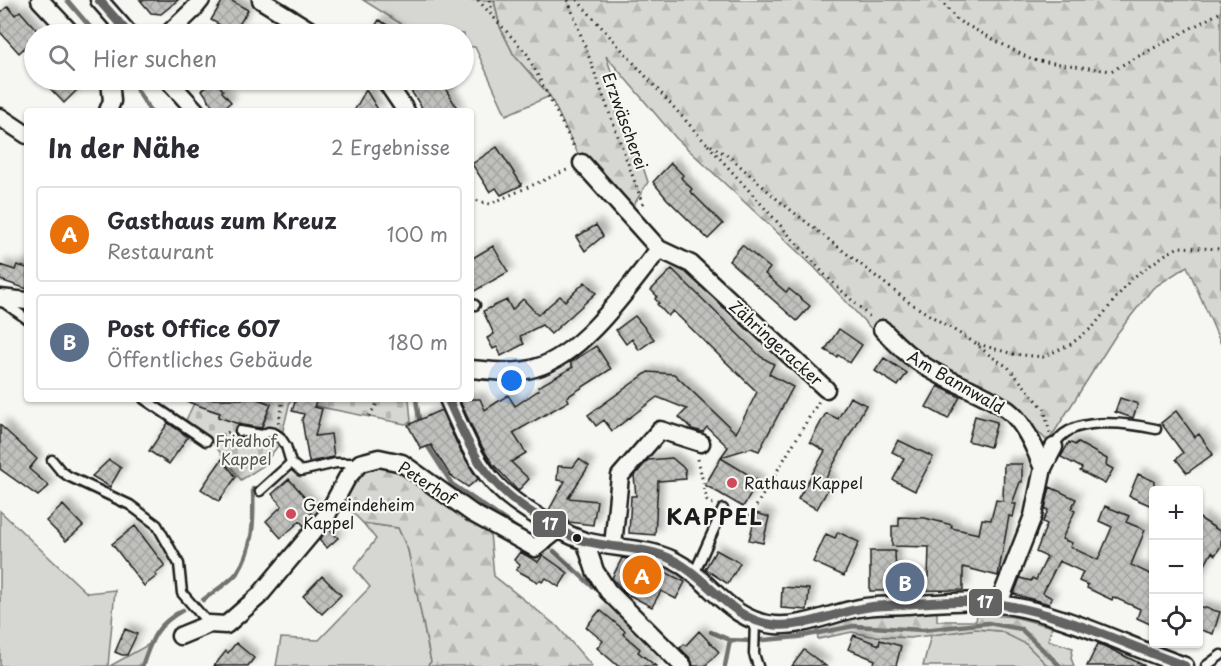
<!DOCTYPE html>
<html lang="de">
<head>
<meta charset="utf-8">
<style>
  :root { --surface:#fff; --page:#f2f2f3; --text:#2b2b33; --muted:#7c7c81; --line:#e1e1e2; --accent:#0b8043 }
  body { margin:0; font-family:"Playpen Sans",sans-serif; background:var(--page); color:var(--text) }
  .controls { position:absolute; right:18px; bottom:18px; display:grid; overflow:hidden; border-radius:6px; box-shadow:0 2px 4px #0004 }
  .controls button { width:54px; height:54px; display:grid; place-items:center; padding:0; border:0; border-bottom:2px solid var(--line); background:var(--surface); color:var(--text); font:30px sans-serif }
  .you { position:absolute; left:512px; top:381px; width:21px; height:21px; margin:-15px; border:4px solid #fff; border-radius:50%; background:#1a73e8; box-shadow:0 0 0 9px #1a73e833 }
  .badge { display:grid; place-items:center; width:39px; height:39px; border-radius:50%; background:var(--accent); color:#fff; font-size:20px; font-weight:700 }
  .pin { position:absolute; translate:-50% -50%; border:3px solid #fff; box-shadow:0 2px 6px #0006 }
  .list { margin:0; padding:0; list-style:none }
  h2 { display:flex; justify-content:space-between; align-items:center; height:78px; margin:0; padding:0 24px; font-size:26px }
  h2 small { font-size:20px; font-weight:400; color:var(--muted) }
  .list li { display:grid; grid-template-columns:39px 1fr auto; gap:18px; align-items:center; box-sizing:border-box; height:96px; margin:0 12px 12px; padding:0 12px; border:2px solid var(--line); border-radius:6px }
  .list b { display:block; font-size:22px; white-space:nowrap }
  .list p { margin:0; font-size:20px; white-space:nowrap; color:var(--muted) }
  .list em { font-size:20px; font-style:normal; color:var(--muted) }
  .icon { flex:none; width:33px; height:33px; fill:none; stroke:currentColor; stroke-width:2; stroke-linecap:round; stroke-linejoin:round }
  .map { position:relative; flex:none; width:1221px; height:666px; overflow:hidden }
  .search { position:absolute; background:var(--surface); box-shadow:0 2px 4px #0004; left:24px; top:24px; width:450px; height:66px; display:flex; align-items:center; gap:15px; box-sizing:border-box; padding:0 21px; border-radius:33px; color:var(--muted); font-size:22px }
  .panel { position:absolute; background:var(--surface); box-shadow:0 2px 4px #0004; left:24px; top:108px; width:450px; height:294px; border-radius:6px }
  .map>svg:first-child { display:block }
  .green { fill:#d6d6d2; stroke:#797977; stroke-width:1.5 }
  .forest { fill:url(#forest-firs); stroke:#797977; stroke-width:1.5 }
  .cemetery { fill:url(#cemetery-stones); stroke:#797977; stroke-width:1.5 }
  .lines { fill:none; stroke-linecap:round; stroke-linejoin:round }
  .stream { stroke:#727271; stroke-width:4.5 }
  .building { fill:url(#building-cross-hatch); stroke:#1c1c1c; stroke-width:1.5; filter:url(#shadow) }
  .lane-casing { stroke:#1c1c1c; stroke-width:13 }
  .street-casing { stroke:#1c1c1c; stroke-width:21 }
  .path { stroke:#1c1c1c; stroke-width:3; stroke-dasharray:1.5 4.5; stroke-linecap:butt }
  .lane { stroke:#f6f6f2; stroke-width:8 }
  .street { stroke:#f6f6f2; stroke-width:16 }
  .bus-1-casing { stroke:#f6f6f2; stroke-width:14 }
  .bus-1 { stroke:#646363; stroke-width:9 }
  .poi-dot { fill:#d1495b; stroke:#f6f6f2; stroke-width:2 }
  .bus-dot { fill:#1c1c1c; stroke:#f6f6f2; stroke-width:2 }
  .labels { text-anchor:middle; stroke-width:4.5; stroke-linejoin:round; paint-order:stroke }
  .street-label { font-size:16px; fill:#1c1c1c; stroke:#f6f6f2 }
  .park-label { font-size:16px; fill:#545453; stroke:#f6f6f2 }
  .poi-label { font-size:16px; fill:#1c1c1c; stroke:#f6f6f2; text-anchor:start }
  .district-label { font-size:22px; font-weight:bold; letter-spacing:1.5px; fill:#1c1c1c; stroke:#f6f6f2 }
  .line-badge { stroke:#f6f6f2; stroke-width:2 }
  .badge-label { font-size:16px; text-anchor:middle; font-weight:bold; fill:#fff }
</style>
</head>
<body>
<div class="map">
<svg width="1221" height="666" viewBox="0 0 1221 666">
  <defs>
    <pattern id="forest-firs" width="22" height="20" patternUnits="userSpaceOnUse" patternTransform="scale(1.5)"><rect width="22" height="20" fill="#d6d6d2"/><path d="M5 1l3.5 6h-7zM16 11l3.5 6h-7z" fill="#b7b7b4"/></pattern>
    <pattern id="cemetery-stones" width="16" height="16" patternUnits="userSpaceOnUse" patternTransform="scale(1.5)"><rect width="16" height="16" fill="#d6d6d2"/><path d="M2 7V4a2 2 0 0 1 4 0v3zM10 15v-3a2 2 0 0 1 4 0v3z" fill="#b7b7b4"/></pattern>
    <pattern id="building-cross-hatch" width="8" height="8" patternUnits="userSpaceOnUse" patternTransform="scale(1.5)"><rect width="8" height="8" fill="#c0c0bd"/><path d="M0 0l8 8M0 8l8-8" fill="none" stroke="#a4a4a2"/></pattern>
    <filter id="shadow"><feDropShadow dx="5.5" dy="-5.5" stdDeviation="3" flood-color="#0004"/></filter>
  </defs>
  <rect width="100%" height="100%" fill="#f6f6f2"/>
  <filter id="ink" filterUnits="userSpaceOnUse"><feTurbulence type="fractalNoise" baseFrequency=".0167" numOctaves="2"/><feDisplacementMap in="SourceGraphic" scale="12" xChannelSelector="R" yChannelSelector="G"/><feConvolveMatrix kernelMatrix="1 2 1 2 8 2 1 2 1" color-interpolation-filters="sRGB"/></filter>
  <g filter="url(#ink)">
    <path class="green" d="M363 0H494L500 27 514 55 550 96 506 115 475 47H464V34H417Z
      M0 511 87 593 115 590 108 666H0Z
      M363 523 398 528 408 550 431 662 427 666H276L281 638 319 640 370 587 354 568 376 539Z
      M976 629 1000 631 1026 644 1048 666H923L931 635Z"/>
    <path class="forest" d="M494 0H1221V344L1187 266 1153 288 1116 335 1048 442 1006 398 974 380 935 366 876 334 814 267 676 138 606 56 648 182 633 206 581 160 550 96 514 55 500 27Z
      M395 464 490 533 494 576 558 627 592 666H427L431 662 408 550 398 528 363 523 343 503 365 466Z
      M937 611V621H976L977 614 1014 617 1052 627 1048 640 1073 648 1071 658 1074 666H1048L1026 644 1000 631 976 629 910 638 871 636 852 632 818 639 816 628 862 616Z
      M151 643 144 666H110Z"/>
    <path class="cemetery" d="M196 399 210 410 220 413 219 417 261 431 271 404 257 399H409L411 422 405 424 290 401 280 443 263 466 241 480 213 443 186 420Z"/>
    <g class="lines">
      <path class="stream" d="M67 0 96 34
        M131 80 150 111
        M416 399 420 426
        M425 442 452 484 525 534
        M554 551 592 586
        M203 600C213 592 229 583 237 573 254 548 254 518 253 489
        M711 632 730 640 752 641 798 637 854 626 923 630 988 623 1021 629 1060 666
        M142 666C152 638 156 625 183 610
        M725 666 730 640"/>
    </g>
    <path class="building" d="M140 0H178L161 14 151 13Z
      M223 0H230L248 10 234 33 211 20Z
      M8 6 15 15 20 11 40 34H34V39L19 53 0 32V13Z
      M379 20 402 34H370Z
      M42 80H87L64 103Z
      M215 80 223 90 222 92 231 102 220 111H216L202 90Z
      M404 80H440L459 111H424Z
      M366 90 379 111H354Z
      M497 147 522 185 501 195 496 188 490 192 472 164Z
      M671 163 683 175 681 178 692 189 690 191 723 224 708 239 667 199 653 182Z
      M596 225 603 236 585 251 576 237Z
      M742 245 770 268 765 274 786 292 789 289 810 306 797 321 729 261Z
      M493 246 508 272 471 293V259Z
      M0 265 15 270 17 265 27 268V289L0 280Z
      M672 269 761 357 774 364 769 374 793 387 759 451 751 448 721 457 728 447 707 427 703 432 692 429 679 417 687 409 657 397 612 431 604 420 596 426 588 415 648 372 674 374 736 433 757 392 673 311 668 316 657 304 659 303 655 299 657 296 651 290Z
      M585 282 596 293 551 334 542 325 520 336 524 344 501 356 497 347 493 349 487 338 494 334 483 311 507 300 512 310 523 299 538 315 560 296 565 301Z
      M635 316 654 339 639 350 632 339 626 344 616 330Z
      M839 329 862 345 850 363 838 355 837 357 825 350Z
      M596 346 611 369 567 397 569 401 513 433 526 453 511 462 529 479 518 491 492 463 479 442 459 399H480L485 410 508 395 515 406 539 390 538 387 573 367 570 363Z
      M884 358 907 373 898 386 875 371Z
      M938 386 960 397 948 419 926 407Z
      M850 397 866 405 826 478 832 482 817 509 798 499 825 451 810 442 826 413 838 419Z
      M1120 398 1138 404 1133 418 1115 412Z
      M185 399H257L271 404 261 428 242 425 218 417 220 413 185 401Z
      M296 399 316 401 314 407 322 409 315 436 331 434 334 457 309 462 302 420 304 414 292 411Z
      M441 410 461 452 478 479 468 487 450 475 431 445 421 449 408 425Z
      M1176 411 1195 437 1199 434 1213 454 1187 473 1176 459 1183 453 1161 423Z
      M975 416 997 422 990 447 968 441Z
      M168 423 188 437 169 464 149 451Z
      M0 425 37 459 29 469 49 486 38 496 0 469Z
      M898 440 933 457 915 491 893 480 904 458 892 452Z
      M1069 442 1075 445 1077 442 1107 459 1106 465 1113 469 1105 484 1080 471 1082 468 1061 457Z
      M672 458 685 469 686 479 658 481 655 535 629 533 631 496H636L634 476 648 460Z
      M721 458 759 481 743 507 705 485Z
      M222 459 236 477 219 501 201 489Z
      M579 459 589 466 568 498 597 501 593 525 569 522 549 510 565 481 557 480 558 466 573 467Z
      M109 460 121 468 110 487 92 476Z
      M1004 464H1022V482H1020L1012 504H1016L1013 517 1009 516 998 576 963 567V590L870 591V551H895L896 578 928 577 929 547 892 546V526H899V517L925 518 952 525 951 528 979 534 982 519 991 520 996 500 1003 501Z
      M1138 474 1154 481V507L1129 496Z
      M289 479 315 508 310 512 313 515 304 526 300 521 281 538 266 521 282 506 272 494Z
      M1050 487 1076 499 1071 509 1075 511 1062 539 1072 543 1070 547 1098 560 1112 527 1099 521 1105 506 1129 516 1126 522 1145 530 1131 565 1154 576V618L1150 624 1137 618 1140 609 1113 597 1112 600 1087 588 1088 585 1079 581 1083 572 1059 561 1043 593 1052 598 1049 604 1014 594 1020 578 1031 581 1032 578 1036 580 1047 557 1036 552 1047 524 1043 522 1048 510 1045 509Z
      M63 505 83 526 66 541 46 521Z
      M756 513 769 517 763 543 749 540Z
      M1198 517 1221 532V546L1215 555 1212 552 1198 578Z
      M135 526 165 566 155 574 157 576 144 586 112 544Z
      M329 529 338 538 327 548 319 540Z
      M838 532 859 542 844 576 813 562 826 534 835 538Z
      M716 550 740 563 728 584 705 569Z
      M520 552 538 562 543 555 568 573 559 587 546 578 542 582 540 580 538 582 516 570 520 565 514 560Z
      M622 558 632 560 652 570 651 582 656 572 659 574 661 570 685 582 676 599 661 591 652 607 625 593 612 578Z
      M322 576 341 595 322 614 303 596Z
      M782 587 809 589 807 610 781 608Z
      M1198 606 1220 612 1213 634 1198 629Z
      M600 610 625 631 623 634 640 649 638 652 656 666H618L597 648 603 641 586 627Z
      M125 629 137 634 127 655H122L115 652Z
      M699 631 719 652 705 666H693L691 659 680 648 684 644 686 645Z
      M854 635 879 645 880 640 901 646 896 666H873L875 660 848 649Z
      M236 643 254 658 248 666H214L226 651 228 653Z
      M1098 644 1104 646 1145 666H1087Z
      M804 650 826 666H792Z"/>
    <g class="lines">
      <defs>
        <path id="lane" d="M3 302 27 319
          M471 303 475 305
          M144 399 206 441
          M240 431 262 435 268 432 274 433 280 437 286 446 291 463 301 471 336 463H359
          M1054 447C1067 414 1129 423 1156 429
          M52 460 61 471 68 476 130 505 157 525 179 564 182 593 209 624
          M260 491 291 463
          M694 574 723 509
          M755 621 754 654 758 666
          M1206 666 1221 655"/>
        <path id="street" d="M40 0 72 34
          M99 0 129 34
          M261 0 316 34
          M168 34 193 10 201 0
          M168 80 196 111
          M385 80 406 111
          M108 111 112 101 110 80
          M0 117 27 135
          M582 163 659 249 691 264 826 389
          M0 298 27 301
          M882 329C903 351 916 363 944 377 964 387 1004 402 1017 419 1029 433 1036 452 1043 468
          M471 369C492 371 515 374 535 368 583 355 629 287 659 249
          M448 399C462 430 475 465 500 489 512 501 527 510 540 518 554 527 569 536 585 541 614 549 646 547 673 560 711 579 728 621 775 625 803 627 832 613 859 608 874 605 890 606 905 605 935 603 969 599 1000 604 1064 613 1124 645 1185 666
          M585 541 595 571 608 591 683 666
          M613 546 620 476 660 430 701 443
          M999 603 1033 516 1043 468 1054 447
          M180 636 209 624 226 625 259 596 327 515 347 478 360 463 379 458 402 463 472 513 535 548 558 530"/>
      </defs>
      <use href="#lane" class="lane-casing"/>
      <use href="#street" class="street-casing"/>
      <path class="path" d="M478 0 527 54 575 149
        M490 0 492 13
        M568 0 644 207
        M577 0 705 142 730 157 778 200 910 303 975 343 992 357 1008 367 1044 409 1050 433
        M940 0 957 20 1032 60 1111 71 1221 12
        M708 145 825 275 872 319
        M471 199 490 204 569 169
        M978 344 1013 354 1043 357 1071 344 1093 327 1131 279 1166 254 1179 247 1221 249
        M369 416 380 399
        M278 423 282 409V399
        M216 437 229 432
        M698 459 707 501 713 504
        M732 515 746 523 819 401"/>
      <use href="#lane" class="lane"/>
      <use href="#street" class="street"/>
      <defs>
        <path id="bus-1" d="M99 0 129 34
          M448 399C474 457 485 484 540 518 556 528 571 538 589 542 617 549 648 547 673 560 710 579 731 621 775 625 810 628 843 608 878 606 915 604 954 599 991 603 1059 611 1121 643 1185 666"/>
      </defs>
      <use href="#bus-1" class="bus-1-casing"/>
      <use href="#bus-1" class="bus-1"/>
    </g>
  </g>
  <g class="poi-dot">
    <circle cx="732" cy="483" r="6"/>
    <circle cx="291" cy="514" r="6"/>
  </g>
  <circle class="bus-dot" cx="577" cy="538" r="5"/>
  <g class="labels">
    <g class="street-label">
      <text transform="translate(625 121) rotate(70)" y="6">Erzwäscherei</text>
      <text transform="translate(776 343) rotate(42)" y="6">Zähringeracker</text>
      <text transform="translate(956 382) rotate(30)" y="6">Am Bannwald</text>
      <text transform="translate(427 483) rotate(33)" y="6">Peterhof</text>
    </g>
    <g class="park-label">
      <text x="246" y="447">Friedhof<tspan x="246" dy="18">Kappel</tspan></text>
    </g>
    <g class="poi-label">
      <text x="744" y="489">Rathaus Kappel</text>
      <text x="303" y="511">Gemeindeheim<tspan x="303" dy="18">Kappel</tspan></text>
    </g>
    <g class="district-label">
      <text x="715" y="525">KAPPEL</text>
    </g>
  </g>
  <g class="line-badge">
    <rect x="532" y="510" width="35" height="28" rx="6" fill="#646363"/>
    <rect x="968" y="588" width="35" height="29" rx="6" fill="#646363"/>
  </g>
  <g class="badge-label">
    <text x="550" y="530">17</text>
    <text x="985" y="608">17</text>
  </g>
</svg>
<div class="controls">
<button>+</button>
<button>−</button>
<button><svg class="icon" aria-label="locate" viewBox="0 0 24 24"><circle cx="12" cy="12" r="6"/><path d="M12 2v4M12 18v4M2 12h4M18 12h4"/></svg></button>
</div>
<div class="you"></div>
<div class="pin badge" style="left:642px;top:575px;background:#e8710a">A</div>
<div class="pin badge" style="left:905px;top:582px;background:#5c6f8a">B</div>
<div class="search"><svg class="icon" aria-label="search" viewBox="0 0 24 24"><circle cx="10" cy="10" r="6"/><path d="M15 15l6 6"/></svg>Hier suchen</div>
<section class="panel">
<h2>In der Nähe<small>2 Ergebnisse</small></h2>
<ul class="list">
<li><span class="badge" style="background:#e8710a">A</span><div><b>Gasthaus zum Kreuz</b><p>Restaurant</p></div><em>100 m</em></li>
<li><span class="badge" style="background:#5c6f8a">B</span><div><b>Post Office 607</b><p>Öffentliches Gebäude</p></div><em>180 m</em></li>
</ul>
</section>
</div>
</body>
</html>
